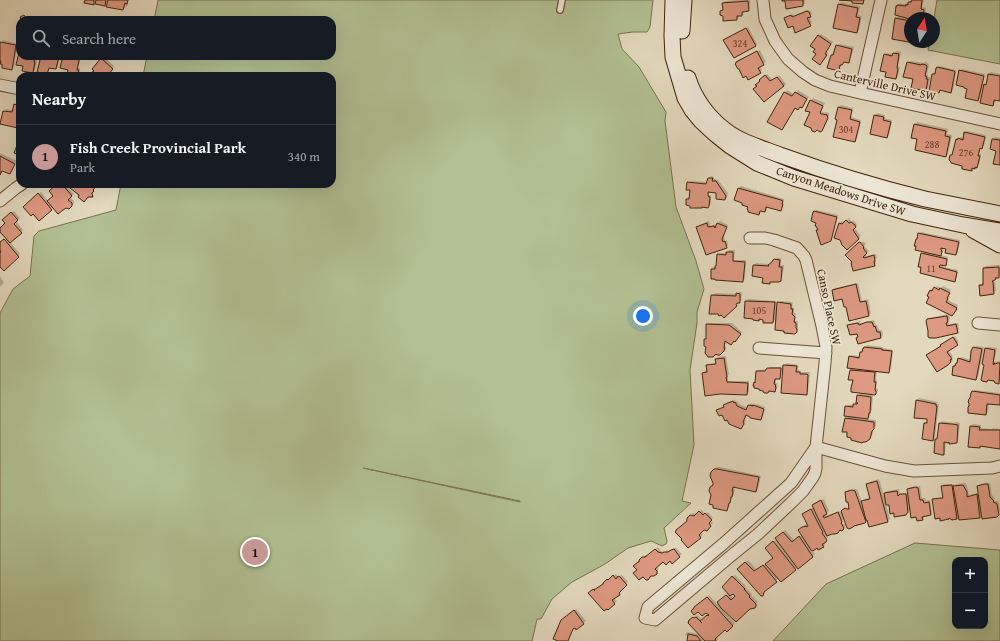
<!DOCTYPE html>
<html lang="en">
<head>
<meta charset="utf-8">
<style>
  :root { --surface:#171b24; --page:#20242c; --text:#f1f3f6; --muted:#9ea1a6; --line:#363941; --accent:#c59692 }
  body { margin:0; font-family:"Gentium Book Plus",serif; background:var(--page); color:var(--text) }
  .controls { position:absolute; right:12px; bottom:12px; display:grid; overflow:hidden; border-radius:8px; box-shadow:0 4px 16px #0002 }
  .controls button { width:36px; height:36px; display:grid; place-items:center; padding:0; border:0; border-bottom:1px solid var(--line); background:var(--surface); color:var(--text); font:20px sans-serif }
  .compass { position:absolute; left:904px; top:12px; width:36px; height:36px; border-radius:50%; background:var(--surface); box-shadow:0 4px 16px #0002; rotate:12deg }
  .you { position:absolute; left:643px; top:316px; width:14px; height:14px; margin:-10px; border:3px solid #fff; border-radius:50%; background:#1a73e8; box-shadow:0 0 0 6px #1a73e833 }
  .badge { display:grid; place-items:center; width:26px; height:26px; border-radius:50%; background:var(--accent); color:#111; font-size:13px; font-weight:700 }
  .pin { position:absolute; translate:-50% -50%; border:2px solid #fff; box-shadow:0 1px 4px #0006 }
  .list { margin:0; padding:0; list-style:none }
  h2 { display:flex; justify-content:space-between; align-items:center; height:52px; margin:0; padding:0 16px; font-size:17px }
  h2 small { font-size:13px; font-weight:400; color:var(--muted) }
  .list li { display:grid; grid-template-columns:26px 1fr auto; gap:12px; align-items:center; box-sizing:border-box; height:64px; padding:0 16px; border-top:1px solid var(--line) }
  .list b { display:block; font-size:15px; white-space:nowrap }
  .list p { margin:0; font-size:13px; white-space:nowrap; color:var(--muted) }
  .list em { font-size:13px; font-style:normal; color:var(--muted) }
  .icon { flex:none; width:22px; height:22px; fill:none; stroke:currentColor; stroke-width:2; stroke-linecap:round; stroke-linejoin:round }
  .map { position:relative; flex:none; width:1000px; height:641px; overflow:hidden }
  .search { position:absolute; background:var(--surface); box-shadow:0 4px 16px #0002; left:16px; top:16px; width:320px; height:44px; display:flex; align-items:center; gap:10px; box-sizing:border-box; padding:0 14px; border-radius:12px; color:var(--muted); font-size:15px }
  .panel { position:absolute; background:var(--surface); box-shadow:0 4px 16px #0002; left:16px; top:72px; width:320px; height:116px; border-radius:12px }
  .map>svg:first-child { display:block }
  .green { fill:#b2c093; stroke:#7a724f; fill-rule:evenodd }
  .shadow { fill:#0003; fill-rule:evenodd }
  .building { fill:#de9982; stroke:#43240b }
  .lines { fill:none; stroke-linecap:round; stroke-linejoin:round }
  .service-casing { stroke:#6b5138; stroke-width:8 }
  .minor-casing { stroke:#6b5138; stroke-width:13 }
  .secondary-casing { stroke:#43240b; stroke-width:17 }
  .service { stroke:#ede6d5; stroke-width:5.5 }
  .minor { stroke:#ede6d5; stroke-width:11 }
  .secondary { stroke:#ede6d5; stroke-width:15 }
  .labels { text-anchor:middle; stroke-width:3.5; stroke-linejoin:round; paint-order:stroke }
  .number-label { font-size:10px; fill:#6a4129 }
  .street-label { font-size:12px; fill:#43240b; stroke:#ede6d5 }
</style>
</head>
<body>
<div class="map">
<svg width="1000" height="641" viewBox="0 0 1000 641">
  <rect width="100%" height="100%" fill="#e3d9be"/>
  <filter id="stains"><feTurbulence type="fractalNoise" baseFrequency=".005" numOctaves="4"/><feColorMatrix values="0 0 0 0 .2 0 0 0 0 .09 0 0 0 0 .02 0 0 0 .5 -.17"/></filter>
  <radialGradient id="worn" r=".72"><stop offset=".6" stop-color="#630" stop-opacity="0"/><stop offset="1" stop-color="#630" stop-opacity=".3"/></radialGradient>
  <path class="green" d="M158 0H653L650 27 647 32H633L618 34 622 49 639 67 666 112 665 121 676 207 696 261 704 289 697 312V323L690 370 694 445 682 501 691 503 664 528 667 541 666 544 662 546 651 541 628 548 605 564 572 582 552 599 541 619H537L532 641H0V313L13 289 30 276 34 236 39 231 116 210 121 184H332V76H143L147 56H332V20H154ZM363 468 520 501V502Z
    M937 0H1000V64L928 50 929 42H934V18Z
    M915 543 1000 550V641H773L826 584ZM955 560H985V626H955Z"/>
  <path class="shadow" d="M97 0H130L128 1V5L123 9 108 1 104 5Z
    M738 0H750V8L748 10 743 11 744 13 741 15H739V17L737 19 724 16 721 12 724 9 723 3 725 1Z
    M786 0H805V3L803 5 787 8Z
    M911 0H924L922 7 926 8 924 18H910V42L896 19 899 15 897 6 900 3 907 5Z
    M841 2 860 6 858 15 862 16 859 30 857 32 839 4Z
    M807 10 811 11 812 14 809 16 812 23 810 26 793 25 785 19 787 17 793 14 794 16Z
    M748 27 757 44 755 46 724 40 726 38Z
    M821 34 833 42 826 51 828 53 822 62 817 54 816 49 819 36Z
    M3 40 17 44 14 67 12 69 2 60H0V45L1 43Z
    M839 44 854 47 850 60 848 62 844 61 838 70 832 55Z
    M760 50 766 62 760 66 762 70 760 72 737 62 739 60Z
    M896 51 901 52 898 66 900 67 898 76 896 78 885 55 887 53 894 54Z
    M20 52V56H36L35 60H37L35 70 33 72 24 66 17 64Z
    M42 56H60L58 66 56 68 50 67 49 71 47 73Z
    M64 56H81L78 68H80L79 74 77 76 68 74 69 69Z
    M104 57 114 66 106 76H94L95 71 93 69Z
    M910 61 924 63 925 62 928 63 929 65 927 74 928 75V77H930L928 88 925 90 907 63Z
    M940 66 956 70 953 90 951 92 941 90 939 92 933 74 935 72 936 73 937 68Z
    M962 69 985 74 980 98 978 100 968 88 960 71Z
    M991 72 1000 74V100H996L995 103 993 105 985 85 987 83 989 74Z
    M767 74 773 80 779 75 786 84 784 86 761 81 760 80Z
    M787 90 795 95 798 90 809 97 802 107 800 106 795 107 782 129 768 121Z
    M813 98 825 103 821 111 824 113 826 112 829 113V115L824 128 822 130 811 112V100Z
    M17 103 20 104V124L18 127 4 112 6 109 13 110 15 105Z
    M841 105 853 108 851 117 861 120 857 139 855 141 838 119 836 118 838 107Z
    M877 113 885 115 884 118 892 120 889 135 887 137 875 115Z
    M917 122 948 129 947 134 952 135 948 154 946 156 918 138 915 125Z
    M967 131 986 135 984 146 981 147 979 154H981L979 164 971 170 963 165 951 156 954 153 957 140 961 137 964 138 965 133Z
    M995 137 1000 138V164L993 139Z
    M0 153 17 161 9 173 3 170 0 174Z
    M711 176 714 177V179L718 180 728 193 727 197 725 199 717 192H709V195H711V203L709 206 687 199 689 197 691 189 688 183 690 181 708 182 709 178Z
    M58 184H65L74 194 70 197 74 201V203L69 208 53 207 40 219 34 212 24 207 41 192 48 201 54 195Z
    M741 186 784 199 782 208 780 210 767 206V209L765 211 761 210 758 214 744 202 736 200 739 188Z
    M816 210 838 215 832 238 830 240 818 230V229L814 212Z
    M14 211 20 218 16 221 23 230 10 242 20 254 4 269 0 265V254L3 252 0 249V243L7 238 0 229 7 223 4 220Z
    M849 218 852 222 853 220 856 223 857 225 855 228 861 236 847 249 840 223 842 221 845 222Z
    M709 221 710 226 716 224V226L720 221 728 225 724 237 725 241 727 240 728 245 726 247 697 227 699 225Z
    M921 232 960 240 958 252 956 254 947 248 944 247 943 252 940 255 948 257 947 263 945 265 944 264 943 267 958 270 956 279 954 281 922 254 925 251 919 234Z
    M863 241 866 244 864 246 869 251 865 254 867 256 876 254 877 258 875 259 876 263 874 265 853 262 846 255Z
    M729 250H735L734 260H746L745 278 743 281 712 269 714 267H716L717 265 718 255 720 253H727Z
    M777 258H781V265H784V266L782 278 779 281H771L770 282 754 265 756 263 770 264Z
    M1000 265V275L998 277H996L994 279V281H995L996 291 993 293 980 286 982 283H984V268L986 266Z
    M0 276 4 283 0 287Z
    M858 283 862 301 868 299 871 313 869 315 850 320 847 306 843 298 833 290 835 288Z
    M937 286 941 288 943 286 951 290 948 296H950L948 300 958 305 957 307H958L952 315 928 295 931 290 933 288 934 289Z
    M739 292H742L741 300 724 316 712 295 716 293 737 294Z
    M748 299 776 301V311H778V303L780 301 793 302 792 307 794 308V312L796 314 795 321H798V329L795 333 777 318 773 322 764 319 760 318 759 320 746 301Z
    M949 314 950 319 948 321 949 324 958 323 959 330 957 332 927 321 930 318Z
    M874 320 876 325H877L879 330H882L883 335 880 338 859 337 858 332 848 326 851 324 860 321 861 324 870 321Z
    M709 323H732L742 332 737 339 726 340 725 345 726 348 719 354 707 347 705 340 707 338V325Z
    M955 336 959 342 948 350 953 356 951 358 953 360 951 362 941 345Z
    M867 345 883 347V348L893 350 891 369 889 371 877 370 876 380H877L876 388 878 389V391L875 394H873L872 410 871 411 870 416 867 419 876 420V426L874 428 872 436 869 438 845 419 849 416 846 407 848 405H854L856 402 858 396 861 393 854 379H849L850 370 853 367 850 357 852 355 861 356V352Z
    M976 346 984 347 978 377 975 379 954 367 961 357 971 360 974 348Z
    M988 347 997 348 994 362 1000 361V382L999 383 985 364V349Z
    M726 356 729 374 728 375V381H749V392L747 394 720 393 703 373 705 371H708L707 366 709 364 717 363 716 359 718 357Z
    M787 363 798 365V370L801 371V372H809L810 373 808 392 806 394 782 392 784 365Z
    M770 367H782L781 376 779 378H776V383H777V385H778L777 389 775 391 755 383 756 382 757 372 759 370 768 369Z
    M975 390 1000 393V404L989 403 988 412 986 414 971 398 972 393Z
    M919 398 938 402 937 404H939L935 437 933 440 925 423 929 418 917 400Z
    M735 400 736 402 737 401 739 404 748 408 749 406 751 403 755 405 756 404 765 407 763 416 761 419 747 415 745 419 746 421 741 428 717 411 720 409 724 407V405L726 403Z
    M942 421 954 423 955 422 960 423 958 440 956 442 950 441 946 442 945 452 943 454 938 438 940 423Z
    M973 424 981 425V428L992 429 993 428 1000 429V448L981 445 979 447 971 426Z
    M717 467H720L761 476 758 489 756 491 734 486V489H735L734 494 730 502 729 508 727 510 714 485 712 471Z
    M879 479 885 499H886L885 493 887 491 899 489 900 495 903 493H909L908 489 910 487 920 486 922 498H925L926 501 930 500 932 512 930 514 924 516V517L922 519 917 516 911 508 906 514 895 512 889 504H886L890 519 888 521 870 526 868 518 864 523 844 519 842 521 843 524 846 525 843 529 827 535 828 537 824 542 825 544 823 546 817 547 812 551 815 554 813 556 798 567 781 581 779 578 766 590 762 595 738 569 748 560 757 570 774 557 766 548 777 539 778 536 785 530 795 541 802 534 800 531 805 525 809 524 806 512 814 507 813 505 815 503 824 499 829 511 825 514 826 516 840 511 841 513 842 510 850 508 846 493 848 490 857 489 862 502 864 499 871 497 867 484 870 482Z
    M966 483 968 490 969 495 979 493 978 486 980 484 990 483 992 495 995 498 993 501H997L999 502 1000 510 999 514 997 516 982 514 980 517 959 516 957 518 950 517 949 518 933 500 935 498 944 497 942 486 944 484H954V486L956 484Z
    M702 510 705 514 708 512 713 518 710 520 713 523 706 530 704 529 700 532 703 535 688 547V518L693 513 697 514Z
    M658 547 661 551 665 552 667 550 671 551 674 548H676L682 554 672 562 670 560 664 561 657 567 658 568V571L653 575 638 570 635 566 645 555H648Z
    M616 574 618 577 621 575H622L628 582 620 590 621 592 614 598 617 601 608 608 589 593 595 588 596 589 600 587 610 578H611Z
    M735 575 746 586 745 587 752 594 751 595 757 601V603L752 608 725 610 724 611 735 623 727 631 725 629 716 637 718 639 716 641H689V636L685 635 687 632 700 634 694 618 696 616 698 615 702 620 709 614 697 605 709 595 717 604 729 593 723 587ZM733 592 736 596 733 598 730 595Z
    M576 609 586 621 577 628 575 626 568 641H560L564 618Z"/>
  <path class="building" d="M85 0H94V5L84 3Z
    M96 0H106L105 6 95 4Z
    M108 0H128L127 4 125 3 123 10 106 7Z
    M782 0H803V6L786 9 785 1H782Z
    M839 0H864L863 4 852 3V1Z
    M912 0H922L921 9 924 10 923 18H910V19L895 15 896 6H897V5L906 6V4L908 5V2H911Z
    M748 1 749 11 742 12V16H737V20L723 21V16L720 15V11L723 10 722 3Z
    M838 4 858 8 856 17 860 18 857 33 833 28Z
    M807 11 809 12 811 17 807 18 811 26 795 33 793 26 788 28 784 18 791 15 792 17Z
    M24 15 26 18 23 20H21L20 17Z
    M895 18 910 21V42H914V43L892 39Z
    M746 28 756 46 734 58 723 40Z
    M818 35 831 44 825 54 827 55 820 65 812 59 816 54 813 52 815 49 810 46Z
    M0 42 16 45 12 70 2 68V64H0L1 61H0Z
    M836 45 852 49 849 63 844 62 842 65H840L839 71 827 68 831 55H833Z
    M20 48V56H35L34 62H35L33 73 22 71 23 66 16 65Z
    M757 51 764 65 758 68 761 73 748 80 746 76 743 78 739 69H738L735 64 736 63V62Z
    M893 53 899 54 897 68 898 69 896 79 885 77 886 72 880 71 884 54 892 56Z
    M41 56H59L56 69 49 68 47 74 37 72Z
    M63 56H80L77 70H79L77 76 67 75 68 70 60 68Z
    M101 58 113 69 107 76H92L94 74 92 72 94 71 92 69Z
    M907 62 921 65 922 64 926 65 927 66 925 76 927 77 926 79H928L926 91 911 88 913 79 903 77Z
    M937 67 954 71 955 72 951 93 940 90 939 93 929 91 932 74H935L936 68Z
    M959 70 984 76 978 101 965 98 967 89 964 88V87L956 85Z
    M988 74 1000 76V101L994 100 993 106 980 103 984 84 986 85Z
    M765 75 770 81 777 77 784 86 764 102 753 89 757 86 755 85 760 81 759 80Z
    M784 92 792 96 795 92 807 99 802 108 800 107 798 110 795 108 782 130 767 122Z
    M810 100 823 106 820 113 821 114H823L827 115 828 118 822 131 820 132 817 130 815 132 812 131 811 128 804 125 810 112 805 111Z
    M14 104 20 106V118L18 128 0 124 3 111 12 112Z
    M838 107 852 110 850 119 860 122 855 142 833 137 837 120 835 119Z
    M874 115 884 117 883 120 891 122 887 138 870 134Z
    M914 124 946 131 945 136 950 137 946 157 915 150 917 139 911 138Z
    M964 132 985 137 982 149 980 148 978 156H980L977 168 975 167V169L972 168V171L962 169V166L951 163V162L949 160 950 155H952L956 139 957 140 958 138 963 140Z
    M992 139 1000 140V165L993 164 996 151 990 149Z
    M19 140 20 141V162L17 161 19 155 14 153Z
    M0 156 15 164 10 174 2 171 0 175Z
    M708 178H713L712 181H716L726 196 725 200 716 199V193L708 192V196L710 197 709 206 708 208 702 207V208H690V206L686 205V199H689L690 190H686L687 182 706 184Z
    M57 184H62L72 196 68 200 72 203V206L69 209 66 208 63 210 58 214 47 201 53 196 49 191Z
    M74 184H96L97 185 93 190 94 191 92 193 93 197H88L84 202 78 197 79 195 70 188Z
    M738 188 781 200 783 201 782 204H783L781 211 766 207 765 212 760 211 759 215 748 212V210L747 209 748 207 742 205V203L734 200Z
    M38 193 52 210 39 221 33 214 31 216 23 207Z
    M814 211 837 217 831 241 821 245 816 230H818L816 226H815L816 223 811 221 813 212Z
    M11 212 18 220 14 224 22 233 10 243 0 232V228L5 223 2 220Z
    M846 220 849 223 851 222 855 225 856 227 853 230 859 239 847 250 842 245 840 240 834 238 839 223 842 224Z
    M707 223 708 227 714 226 715 228 717 223 727 227 722 239 723 242 725 241 727 248 706 255 696 227Z
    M918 233 959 242 956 255 945 253 946 249 941 248V250L942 251 941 256 915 250 916 246H914L915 243 916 239H917Z
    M4 239 19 257 4 271 0 267V253L1 252 0 250V242Z
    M859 242H860L864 247 863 248 867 253 863 257 864 258 874 255 875 261H874L875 266 853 271 851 263 852 262 845 255Z
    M726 252H733V261L745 262 743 282 715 280V279H711V269H715V266H716L717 254 726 255Z
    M921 253 947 259 946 266 940 265 939 267 957 272 955 282 920 273 921 267H918Z
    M774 259 780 260 779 267H782V269L781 281 779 282H770V284L762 283 763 278 752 276 753 265 769 266 768 265 772 262 773 260Z
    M999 267V278H995L996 279 993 281H992L993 282 994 294 980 296 979 285H983V268Z
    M856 284 860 302 866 301 869 316 849 321 846 307H844L842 299 834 301 832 290Z
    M934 287 939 290 940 288 950 293 947 298 948 299 946 302 957 308 956 309H957L952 316 926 303 929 297 927 296 930 290 932 291Z
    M736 293 740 294V303H738L736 304 737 306 724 318 721 315 719 316 718 314H709L711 295 736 296Z
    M745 301 775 302 773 323H763V320L759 319V321L753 320V319L744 318Z
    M777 302 791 304V309H793L792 314 795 317 794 322 796 323V328L797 329V332L795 334 784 333V331L775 330Z
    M947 316 948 322 946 323 947 326 956 324 958 333 936 338H930L928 337V331L926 321 927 319Z
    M867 322H872L874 327 875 326 877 332H880L881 338 858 344 856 338 858 337 857 334 850 335 847 325 858 323 859 325Z
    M706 324 729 325 741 334 735 342 734 341 731 345 725 341 724 348H725L724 351 720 355H717L716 354 713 357H708L705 353 706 347 704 346V339H706Z
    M953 337 958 345 947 352 952 359 950 360 951 362 948 365 937 372 926 355 941 346 940 345Z
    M864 347 882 349V350L892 351 889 373 847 368 849 356 859 358 860 352H862L863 348H864Z
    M973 347 982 349 976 380 952 375 953 366H955L956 363H957L958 358 970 362 971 351Z
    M985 348 995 350 993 364 994 365V363L996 364 997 363H1000L999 384 995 383 994 381 988 380 987 382 982 381 981 380 984 365 982 364Z
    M724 358 727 377H726L727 382 748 383 747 395 720 394 705 396 702 373 707 372 706 365 716 364 715 359Z
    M783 365 797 366 796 372H800V374H807L808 375 807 395 781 393Z
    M767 368H781L780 379H775L774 384 776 385 775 386 776 387 775 392 769 391 768 393H764L763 391 759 390V389L754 388V386H753L754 382 755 383 756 371H765Z
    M850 370 875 372 874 382H876L875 390 876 391V394L875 395 851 392V388L853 380H848Z
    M972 391 1000 395V405L987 404 986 415 968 413V407L969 406V403L968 402 969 399 970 398 971 393Z
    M857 395 871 397 870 413H869L868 419 844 416 845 406 853 407V404H857L858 403H856Z
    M916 400 936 404V406H937L933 441 922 439 924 423H927V419L914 418Z
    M733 401 734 403 735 402 737 406 746 410 748 405 753 406V405L764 409 761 420 750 418V417L746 415 743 422 744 424 741 429 729 424 727 420 725 421 722 415 719 416 716 410 724 407 723 405Z
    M845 418 874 422V429L872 431 870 439 866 442H863L862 443 851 440V438L847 437V432H842Z
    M939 423 951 424H952L958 425 957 443 949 444V442L948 443 944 442V455H942L934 453 935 439H937Z
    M970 426 980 427 979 430H1000V449L980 446V448L968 447Z
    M714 469H717L759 477 756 492 733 487 732 491H733L732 497H731L730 503H729L727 511 713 508V505L709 504 711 495 709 491 710 487 713 485V483L710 476 711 472Z
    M877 481 888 522 869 527 867 520H866L861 501 870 499 866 484Z
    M985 484H988L990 497 994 501 993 502H994L997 504 999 515 997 517 982 519 977 486Z
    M952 485 957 519 952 520 949 518V519L940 521V518L935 519 932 499 943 498 941 486Z
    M963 485 967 492V497L977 494 980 518 959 520 953 486Z
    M916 487 918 488 920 500H923L924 503 929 502 931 515 922 517 923 520 917 521 916 517 911 518 907 489Z
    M852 490 855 491 866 522 865 523 854 526 853 527 849 529 847 528 841 511 842 510 845 508 847 509H849L848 502H846L845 492Z
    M897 491 898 496 900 494H906L908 512 906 515 894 517V513L890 514 889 505H886L884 493Z
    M821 500 827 514 823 516 824 518 838 512 842 522 841 523 844 528 843 530 842 531 840 530 838 533 835 534H832L827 536 816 514 812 505Z
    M811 509 820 527 823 532 822 533 827 540 826 542 823 544H822L824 547 818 550 817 548 813 551 811 550 798 530 802 527 806 526V527L808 526 802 514Z
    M699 511 703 515 705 513 712 520 709 523 711 526 707 531 704 530 699 535 701 538 688 548 681 540 682 539 675 532 676 531V530L687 521V518L690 515 694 516Z
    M783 532 792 542 799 536 813 557 798 569 775 538Z
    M773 541 796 570 781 582 765 564 773 558 765 548Z
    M655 549 658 552 662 553 664 552H668L671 550 674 549 680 557 672 564 670 561 666 565 663 562 655 569 657 571V574L654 576H651L648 580H646L643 577 639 580 633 573 637 570 633 566 638 562H639V560L642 557H645Z
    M745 562 754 571 763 565 777 582 764 592 763 596H761L737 569Z
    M613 575 616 579 618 576 620 577 627 585 619 593 620 595 612 600 615 604 608 610 607 609 604 611 588 593 593 589 595 591 594 590 603 584V583L607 579 608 580Z
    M732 576 745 589H744L750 596 749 597 756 604V606L755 608 750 609 736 622 721 608 717 602 726 595 731 600 735 596 733 594 730 596 722 587Z
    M707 597 733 626 727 632 725 630 715 639 716 641H705L688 623 689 620 693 617 694 618 696 617 702 623 700 621 707 615 708 616 709 615 706 613 702 616 698 612 694 615 691 611 694 608V607Z
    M574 610 584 624 576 630 575 628 573 629 568 641H558L553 639 561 620Z
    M688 634 697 636 701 641H687Z"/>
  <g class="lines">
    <defs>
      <path id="service" d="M560 10 562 0"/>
      <path id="minor" d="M763 0 765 19 775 41 788 59 803 72 815 80 830 86 860 93 1000 124
        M0 85 20 89
        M860 93 881 0
        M0 201 16 188 22 184
        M750 238H765L774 240 797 248 804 256 806 260 822 326 826 347 825 363 816 447V468L815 473 813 477 803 491 791 503 758 534 732 555 655 620 645 618 648 607 723 544 791 483 816 447
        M978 323 1000 325
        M759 348 826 353
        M816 447 885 466 914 471 992 468 1000 466"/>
      <path id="secondary" d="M673 0 672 36 673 57 685 98 692 110 701 121 715 134 730 146 757 163 794 178 912 214 963 225 1000 231
        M682 31 684 0
        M688 78C694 98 708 117 725 130 740 142 762 148 780 155 827 172 876 187 925 199 950 204 975 209 1000 214
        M973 230 1000 245"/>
    </defs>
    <use href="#service" class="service-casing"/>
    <use href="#minor" class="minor-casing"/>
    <use href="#secondary" class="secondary-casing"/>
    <use href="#service" class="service"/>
    <use href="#minor" class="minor"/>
    <use href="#secondary" class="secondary"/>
  </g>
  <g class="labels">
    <g class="number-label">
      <text x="740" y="47">324</text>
      <text x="846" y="133">304</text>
      <text x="932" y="148">288</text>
      <text x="966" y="156">276</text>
      <text x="931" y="272">11</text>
      <text x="759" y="314">105</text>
    </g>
    <g class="street-label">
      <text transform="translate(885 85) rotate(13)" y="4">Canterville Drive SW</text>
      <text transform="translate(841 191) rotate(18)" y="4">Canyon Meadows Drive SW</text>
      <text transform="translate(829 307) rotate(78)" y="4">Canso Place SW</text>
    </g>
  </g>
  <rect width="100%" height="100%" filter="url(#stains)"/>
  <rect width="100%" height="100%" fill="url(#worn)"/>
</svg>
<div class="controls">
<button>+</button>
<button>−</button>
</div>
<svg class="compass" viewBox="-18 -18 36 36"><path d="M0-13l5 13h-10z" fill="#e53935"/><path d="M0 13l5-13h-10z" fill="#9ea1a6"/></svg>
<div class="you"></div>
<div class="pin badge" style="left:255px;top:552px">1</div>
<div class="search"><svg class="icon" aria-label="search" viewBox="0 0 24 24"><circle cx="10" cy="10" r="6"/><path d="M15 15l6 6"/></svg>Search here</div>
<section class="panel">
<h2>Nearby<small></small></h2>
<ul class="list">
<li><span class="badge">1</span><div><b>Fish Creek Provincial Park</b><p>Park</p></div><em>340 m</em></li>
</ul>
</section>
</div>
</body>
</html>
